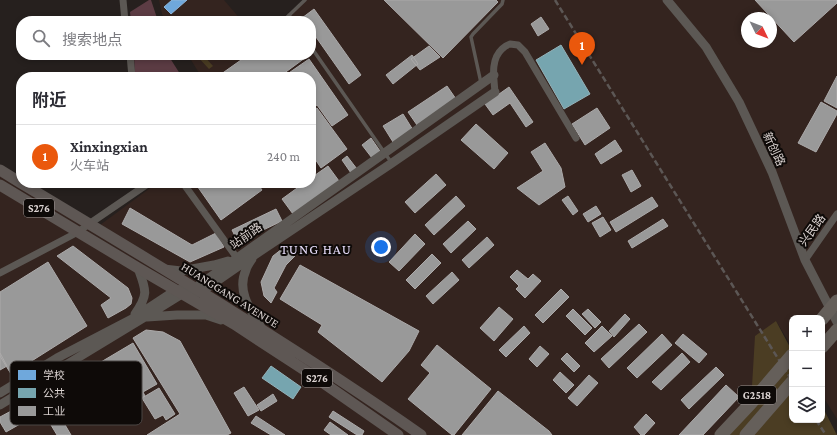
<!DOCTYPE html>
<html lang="zh">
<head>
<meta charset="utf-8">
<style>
  :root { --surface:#fff; --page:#f2f2f3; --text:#2b2b33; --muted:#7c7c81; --line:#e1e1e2; --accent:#ea580c }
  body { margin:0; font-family:"Crimson Pro","Noto Sans SC",serif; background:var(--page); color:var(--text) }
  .controls { position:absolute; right:12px; bottom:12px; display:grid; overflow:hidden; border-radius:8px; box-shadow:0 2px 6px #0003 }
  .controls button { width:36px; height:36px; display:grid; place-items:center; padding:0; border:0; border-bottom:1px solid var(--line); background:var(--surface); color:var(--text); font:20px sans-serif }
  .compass { position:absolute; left:741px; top:12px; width:36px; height:36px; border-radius:50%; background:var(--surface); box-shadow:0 2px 6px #0003; rotate:133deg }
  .you { position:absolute; left:381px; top:247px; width:14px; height:14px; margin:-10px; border:3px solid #fff; border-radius:50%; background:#1a73e8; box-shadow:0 0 0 6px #1a73e833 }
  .badge { display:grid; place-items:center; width:26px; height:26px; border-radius:50%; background:var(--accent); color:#fff; font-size:13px; font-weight:700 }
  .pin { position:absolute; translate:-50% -33px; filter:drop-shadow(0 1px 2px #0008) }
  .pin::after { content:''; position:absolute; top:21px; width:14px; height:12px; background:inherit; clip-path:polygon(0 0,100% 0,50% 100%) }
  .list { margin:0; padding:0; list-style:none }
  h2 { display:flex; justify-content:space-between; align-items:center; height:52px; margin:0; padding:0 16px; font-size:17px }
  h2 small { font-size:13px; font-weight:400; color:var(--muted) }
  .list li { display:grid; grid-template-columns:26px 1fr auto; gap:12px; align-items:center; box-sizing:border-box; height:64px; padding:0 16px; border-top:1px solid var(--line) }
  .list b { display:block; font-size:15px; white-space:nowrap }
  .list p { margin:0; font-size:13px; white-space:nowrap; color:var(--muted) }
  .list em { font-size:13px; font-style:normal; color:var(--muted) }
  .icon { flex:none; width:22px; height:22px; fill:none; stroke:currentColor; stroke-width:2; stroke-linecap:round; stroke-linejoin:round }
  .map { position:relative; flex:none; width:837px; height:435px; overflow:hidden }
  .search { position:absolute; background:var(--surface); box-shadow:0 2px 6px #0003; left:16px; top:16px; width:300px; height:44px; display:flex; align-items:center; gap:10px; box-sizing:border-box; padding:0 14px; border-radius:16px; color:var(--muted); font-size:15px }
  .panel { position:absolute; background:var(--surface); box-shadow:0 2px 6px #0003; left:16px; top:72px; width:300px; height:116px; border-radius:16px }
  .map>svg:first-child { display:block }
  .built { fill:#34241f; fill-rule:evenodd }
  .green { fill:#4b3d23 }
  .water { fill:#5c3c44 }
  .schools { fill:#6fa8dc; stroke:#8fb5d8 }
  .public { fill:#76a5af; stroke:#94b2b9 }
  .industry { fill:#999; stroke:#acaaaa }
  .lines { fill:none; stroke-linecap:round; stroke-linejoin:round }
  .service { stroke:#5c5854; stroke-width:3.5 }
  .minor { stroke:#5c5854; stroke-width:7 }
  .tertiary { stroke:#5c5854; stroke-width:9 }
  .primary { stroke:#5e5754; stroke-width:11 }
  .motorway { stroke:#655f5a; stroke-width:13 }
  .rail { stroke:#5c5755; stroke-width:2.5; stroke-dasharray:6 3; stroke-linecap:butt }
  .motorway-bridge { stroke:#655f5a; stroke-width:13 }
  .labels { text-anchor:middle; stroke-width:4; stroke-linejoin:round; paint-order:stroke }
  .shield { fill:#0e0a08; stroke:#9d9694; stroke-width:1 }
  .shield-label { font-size:11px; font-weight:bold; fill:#dad2d0 }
  .street-label { font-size:12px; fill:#dad2d0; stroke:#0e0a08 }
  .quarter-label { font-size:14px; letter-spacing:1px; fill:#e6dcf9; stroke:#0e0a08 }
  .key { fill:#0e0a08; stroke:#4b4644; stroke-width:1 }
  .key-label { font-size:11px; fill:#dad2d0 }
</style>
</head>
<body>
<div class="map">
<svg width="837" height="435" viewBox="0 0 837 435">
  <rect width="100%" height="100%" fill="#26201e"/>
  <path class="built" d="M159 0H224L242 21H166L162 14Z
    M305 0H837V419L822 395V318H792V347L776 321 751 403 721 435H0V166L100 225 157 183H311V77H205L199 73 188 55H311V21H283ZM747 18H771V42H747Z"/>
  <path class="green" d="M196 55H203L213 66 209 69Z
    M776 321 792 351V420H822V406L837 435H721L751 403 755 336Z"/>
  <path class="water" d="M149 0H151L158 21H131L130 12Z
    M134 55H168L182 77H135Z"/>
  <path class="schools" d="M172 0H187L171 14 164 7Z"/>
  <path class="public" d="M561 45 590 94 564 109 536 60Z
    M271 366 301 387 293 399 262 378Z"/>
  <path class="industry" d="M384 0H496L498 2 443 58Z
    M755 0H837V3L794 42Z
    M314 9 361 75 349 84 311 30V21H304L302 18Z
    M541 17 549 29 538 36 531 24Z
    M429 46 440 57 420 70 411 59Z
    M248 55H309L279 77H217Z
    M412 55 418 64 393 84 386 75Z
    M309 59 348 115 332 126 317 105 311 109V77H283Z
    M837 76V108L824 101Z
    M447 86 456 99 417 125 408 112Z
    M509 87 533 122 526 127 510 103 493 115 485 104Z
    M821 102 837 111V114L816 152 798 143Z
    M317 108 347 149 321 168 311 153V112Z
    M597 108 610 128 585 145 572 124Z
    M403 114 413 130 393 142 383 126Z
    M476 124 508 153 494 169 461 140Z
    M371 138 380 151 372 158 362 145Z
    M615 140 622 151 601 164 595 154Z
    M545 143 561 168 565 187 539 205 517 188 543 171 531 152Z
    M347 156 357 169 351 173 342 160Z
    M328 166 339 181 293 214 282 199 304 183H311V178Z
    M632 170 641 186 631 192 622 175Z
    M436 174 446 185 415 213 405 202Z
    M195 183H257L262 190 221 220Z
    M456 196 465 206 434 235 425 225Z
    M568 196 578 211 573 215 562 200Z
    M652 197 658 206 616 232 610 222Z
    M596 206 601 214 588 222 583 214Z
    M130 208 192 245 216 233 224 247 190 262 122 224Z
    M276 209 282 221 238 242 232 230Z
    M603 217 611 230 600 237 592 223Z
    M663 219 668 226 632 248 628 241Z
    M468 221 476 229 451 253 443 244Z
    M415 234 425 244 399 271 389 262Z
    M487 237 494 245 469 268 462 260Z
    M287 245 295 256 286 265 274 288 277 292 271 303 264 296 261 282 273 256Z
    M73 246 128 288 132 298 131 304 126 308 108 318 101 305 111 298 57 256Z
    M432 254 441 263 415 289 406 280Z
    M48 262 87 326 11 374 0 356V292Z
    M300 265 419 331 409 351 382 382 318 332 322 325 280 299Z
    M517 270 528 279 533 274 541 281 525 298 516 289 519 286 510 277Z
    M452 272 459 280 433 304 426 296Z
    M561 289 569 297 543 323 535 315Z
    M499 307 513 319 494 341 480 328Z
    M573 309 592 328 585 335 566 316Z
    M588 309 601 322 595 328 582 314Z
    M625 314 630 319 614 337 609 331Z
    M639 324 647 332 609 368 601 359Z
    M524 326 530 333 506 357 499 350Z
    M602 326 612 336 594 352 585 343Z
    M146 330 163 332 180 341 231 433 227 435H147L180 414 133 338Z
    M662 334 672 345 637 378 627 368Z
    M683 334 707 354 699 363 675 343Z
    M133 343 157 384 143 392 145 396 124 409 119 401 123 399 101 362Z
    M437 345 491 389 454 435H452L408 399 430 373 421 365Z
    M540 346 549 354 537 367 529 359Z
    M0 353 7 366 0 370Z
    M567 353 580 366 574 372 561 359Z
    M682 353 690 362 661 390 652 382Z
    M716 367 724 375 689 409 681 400Z
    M560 372 574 385 566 393 553 380Z
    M589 375 598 383 577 406 568 398Z
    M726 385 739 397 703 435H679Z
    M244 387 259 410 248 416 234 393Z
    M159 388 175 414 166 420 163 415 155 419 142 398Z
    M498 391 549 431 552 435H462Z
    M273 394 277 401 261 411 257 405Z
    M26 403 34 416 6 432 0 422V417Z
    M333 411 364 431 362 435H357L329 417Z
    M646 414 655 423 644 435H641L634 427Z
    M256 416 285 435H271L251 423Z
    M61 418 71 435H57L51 425Z
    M330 422 348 435H331L324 430Z"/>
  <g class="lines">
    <path class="service" d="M289 15 293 21
      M283 21 305 0
      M311 47 391 162
      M237 58 241 55
      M481 83 471 37 473 34 502 4 503 0"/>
    <path class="minor" d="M123 0 125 21
      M130 55 132 77
      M495 92C494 79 490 60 502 49 504 47 507 45 510 44L518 45 525 52 576 138
      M183 183 237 258
      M805 260 837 214
      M0 273 78 232 89 224 149 183"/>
    <path class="tertiary" d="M667 0 706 47 739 102 772 172 805 260 837 322
      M252 259C250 262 247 266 246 270 236 291 251 311 262 329
      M164 269 181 271 214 265 228 261
      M135 314C149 294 146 290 138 268
      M147 317 177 315H206L221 320
      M0 393 57 358 132 319 176 290 195 288 494 75
      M0 405 145 317 182 294 201 292 253 256 392 163 495 92"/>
    <path class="primary" d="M0 170 21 183
      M21 183C156 264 292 345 421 435
      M0 185 138 268 234 324 312 375 398 435"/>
    <path class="motorway" d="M822 347 837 330
      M746 435 792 382"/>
    <path class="rail" d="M555 0 792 381
      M816 420 826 435"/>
    <path class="motorway-bridge" d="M822 319 837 301
      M721 435 751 403 792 355"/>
  </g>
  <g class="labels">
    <g class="shield">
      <rect x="24" y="199" width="30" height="18" rx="3"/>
      <rect x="302" y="369" width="30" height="18" rx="3"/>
      <rect x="738" y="386" width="38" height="18" rx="3"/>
    </g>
    <g class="shield-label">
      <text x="39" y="212">S276</text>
      <text x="317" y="382">S276</text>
      <text x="757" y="399">G2518</text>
    </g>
    <g class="street-label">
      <text transform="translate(774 149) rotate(65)" y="4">新创路</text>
      <text transform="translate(812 230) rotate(-54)" y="4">兴民路</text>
      <text transform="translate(246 236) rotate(-35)" y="4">站前路</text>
      <text transform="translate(230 295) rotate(32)" y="4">HUANGGANG AVENUE</text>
    </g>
    <g class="quarter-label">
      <text x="316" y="254">TUNG HAU</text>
    </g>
  </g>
  <rect x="10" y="361" width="132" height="64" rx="6" class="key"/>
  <rect x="18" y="370" width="18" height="10" fill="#6fa8dc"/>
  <rect x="18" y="388" width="18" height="10" fill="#76a5af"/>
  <rect x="18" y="406" width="18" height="10" fill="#999"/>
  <g class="key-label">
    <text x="43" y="379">学校</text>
    <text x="43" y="397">公共</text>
    <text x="43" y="415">工业</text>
  </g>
</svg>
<div class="controls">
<button>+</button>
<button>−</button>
<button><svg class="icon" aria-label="layers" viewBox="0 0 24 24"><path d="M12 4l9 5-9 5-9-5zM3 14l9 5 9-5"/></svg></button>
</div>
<svg class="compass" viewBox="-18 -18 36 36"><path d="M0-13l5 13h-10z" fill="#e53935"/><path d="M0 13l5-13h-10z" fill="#7c7c81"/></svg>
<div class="you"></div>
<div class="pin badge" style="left:582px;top:65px">1</div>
<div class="search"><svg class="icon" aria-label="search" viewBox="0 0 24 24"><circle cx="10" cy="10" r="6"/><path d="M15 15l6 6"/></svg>搜索地点</div>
<section class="panel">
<h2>附近<small></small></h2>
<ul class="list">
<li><span class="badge">1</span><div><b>Xinxingxian</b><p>火车站</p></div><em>240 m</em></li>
</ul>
</section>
</div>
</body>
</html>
